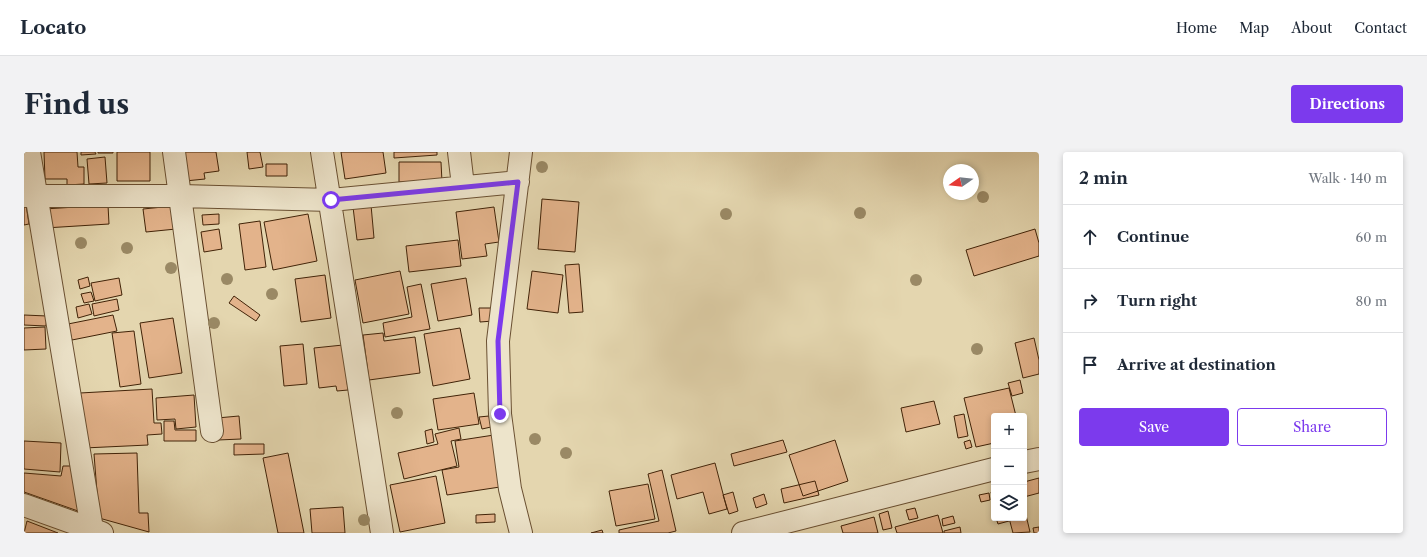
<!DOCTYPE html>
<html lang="en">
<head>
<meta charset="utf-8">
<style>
  :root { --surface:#fff; --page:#f2f2f3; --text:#1f2937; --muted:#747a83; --line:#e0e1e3; --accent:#7c3aed }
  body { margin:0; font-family:"Libre Caslon Text",serif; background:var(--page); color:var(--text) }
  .controls { position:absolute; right:12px; bottom:12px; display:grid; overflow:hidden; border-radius:4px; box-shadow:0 2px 6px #0003 }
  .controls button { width:36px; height:36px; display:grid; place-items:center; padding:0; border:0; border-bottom:1px solid var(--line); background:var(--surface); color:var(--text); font:20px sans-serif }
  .compass { position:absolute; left:919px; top:12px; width:36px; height:36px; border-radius:50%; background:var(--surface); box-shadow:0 2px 6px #0003; rotate:256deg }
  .stop { position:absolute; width:12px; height:12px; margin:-9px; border:3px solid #7c3aed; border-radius:50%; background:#fff }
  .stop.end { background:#7c3aed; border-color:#fff; box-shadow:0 1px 4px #0008 }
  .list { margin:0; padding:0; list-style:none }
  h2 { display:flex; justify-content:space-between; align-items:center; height:52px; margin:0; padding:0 16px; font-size:17px }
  h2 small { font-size:13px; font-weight:400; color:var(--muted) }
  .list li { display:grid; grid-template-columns:26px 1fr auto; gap:12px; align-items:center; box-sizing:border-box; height:64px; padding:0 16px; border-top:1px solid var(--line) }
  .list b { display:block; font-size:15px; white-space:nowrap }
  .list em { font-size:13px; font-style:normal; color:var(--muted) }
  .actions { display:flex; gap:8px; padding:12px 16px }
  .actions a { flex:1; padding:9px 0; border:1px solid var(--accent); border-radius:4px; text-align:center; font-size:14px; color:var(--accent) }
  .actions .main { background:var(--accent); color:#fff }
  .icon { flex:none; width:22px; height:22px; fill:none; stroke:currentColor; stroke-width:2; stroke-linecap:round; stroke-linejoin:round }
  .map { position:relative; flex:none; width:1015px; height:381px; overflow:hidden; border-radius:4px }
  header { display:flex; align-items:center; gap:24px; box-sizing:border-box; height:56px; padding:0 20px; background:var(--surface); border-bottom:1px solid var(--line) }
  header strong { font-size:19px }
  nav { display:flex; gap:22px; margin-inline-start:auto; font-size:14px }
  .intro { display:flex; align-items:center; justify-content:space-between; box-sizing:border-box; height:96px; padding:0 24px }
  h1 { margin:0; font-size:28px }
  .button { padding:10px 18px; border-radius:4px; background:var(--accent); color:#fff; font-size:14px; font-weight:700 }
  main { display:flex; gap:24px; padding:0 24px }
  aside { flex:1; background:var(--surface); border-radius:4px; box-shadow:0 2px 6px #0003 }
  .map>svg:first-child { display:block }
  .building { fill:#e3b38b; stroke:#412308 }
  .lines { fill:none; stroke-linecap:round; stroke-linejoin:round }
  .minor-casing { stroke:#6a5032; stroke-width:24 }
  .tertiary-casing { stroke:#6a5032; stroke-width:24 }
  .minor { stroke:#ede4cb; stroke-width:22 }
  .tertiary { stroke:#ede4cb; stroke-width:22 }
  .tree { fill:#9a8965 }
  .route { stroke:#7c3aed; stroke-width:5 }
</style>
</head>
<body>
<header>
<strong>Locato</strong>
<nav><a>Home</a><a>Map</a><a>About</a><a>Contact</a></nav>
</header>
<div class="intro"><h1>Find us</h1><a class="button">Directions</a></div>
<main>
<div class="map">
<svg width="1015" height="381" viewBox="0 0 1015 381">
  <rect width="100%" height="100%" fill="#e4d6af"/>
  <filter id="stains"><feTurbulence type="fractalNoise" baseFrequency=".005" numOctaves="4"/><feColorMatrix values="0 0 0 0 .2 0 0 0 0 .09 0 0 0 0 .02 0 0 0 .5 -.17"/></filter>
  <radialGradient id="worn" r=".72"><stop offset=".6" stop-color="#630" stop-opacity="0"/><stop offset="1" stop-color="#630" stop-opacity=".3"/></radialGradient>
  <path class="building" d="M20 0H53L54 15H60V32L43 33V27H21Z
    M57 0H71L72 2 57 3Z
    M74 0H89V1H74Z
    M93 0H126V29H93Z
    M157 0H192L195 19 180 21 181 27 161 29Z
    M223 0H236L239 15 225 17Z
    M317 0H359L362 21 321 27Z
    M370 0H413V3L370 6Z
    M81 5 83 31 65 32 63 7Z
    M375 10H417L418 30H375Z
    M242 12H263V24H242Z
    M518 47 555 50 551 100 514 97Z
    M0 53H2L5 72 0 73Z
    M84 53 85 72 21 76 20 57Z
    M347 53 350 86 333 88 329 55Z
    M149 54 152 77 122 80 119 57Z
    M470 55 475 90 461 92 463 104 438 107 432 60Z
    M195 62V72L179 73 178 63Z
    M284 62 293 109 249 118 240 70Z
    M236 69 242 115 221 118 215 72Z
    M195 77 198 97 180 100 177 80Z
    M1011 77 1015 91V104L950 124 942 98Z
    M434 88 437 114 385 120 382 94Z
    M555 112 559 160 545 161 541 113Z
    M376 119 385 162 339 171 331 128Z
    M508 119 539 123 534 161 503 157Z
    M301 123 307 166 277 170 271 127Z
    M64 125 66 134 56 137 54 128Z
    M95 126 98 143 71 149 67 131Z
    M442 126 448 163 414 169 407 132Z
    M397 132 406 177 361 185 359 171 388 165 383 135Z
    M67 140 70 149 60 151 57 142Z
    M210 144 236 163 232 169 205 151Z
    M93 147 95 158 70 164 68 152Z
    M65 152 68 162 54 166 52 155Z
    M455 156H468L469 169 456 170Z
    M0 163 23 164 22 174 0 173Z
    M89 163 93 179 48 188 44 172Z
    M149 166 158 221 125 226 116 171Z
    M21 175 22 197 0 198V176Z
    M436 176 446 227 409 234 400 182Z
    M110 179 117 232 96 235 88 181Z
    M359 181 360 189 391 185 396 221 345 228 339 183Z
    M1010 186 1015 208V222L999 226 991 191Z
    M279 192 283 232 260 234 256 194Z
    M319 193 324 238 313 239 312 234 295 236 290 196Z
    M996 228 999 241 988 244 984 231Z
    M985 236 992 264H970V291L952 295 940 246Z
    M128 237 130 271H137L138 282 123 283 124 293 60 296 56 241Z
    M450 241 455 272 414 278 409 247Z
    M170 243 172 275 152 277 151 267 133 268 132 246Z
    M910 249 916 272 882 280 877 256Z
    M940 262 944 284 934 286 930 264Z
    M215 264 217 287 194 288 193 266Z
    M465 264 467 275 458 277 455 265Z
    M140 269H150L151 278H172V289H140Z
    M435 276 437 287 427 289 433 314 380 327 374 301 414 292 411 282Z
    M408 277 410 290 403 292 401 279Z
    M470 283 476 335 423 343 418 318 435 315 431 289Z
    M759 288 763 300 710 314 707 302Z
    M811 288 824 329 779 344 765 303Z
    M946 288 948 295 942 297 940 290Z
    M0 289 37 291 36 320 0 317Z
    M210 292H240V302L210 303Z
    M113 301 115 361H124L125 380 75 366 70 302Z
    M264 301 280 381H254L239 306Z
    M691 311 703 357 685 362 679 340 653 347 647 323Z
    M39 314H49L54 359 0 340V321L37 324Z
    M638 318 652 379 644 381H595V378L635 369 624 322Z
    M412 324 421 371 376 380 366 333Z
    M1015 326V341L1000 345V330Z
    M791 329 795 343 760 351 757 337Z
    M624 332 631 367 592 374 585 339Z
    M970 339V351L967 340Z
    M709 340 714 359 705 362 699 343Z
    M965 341 966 348 957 350 955 343Z
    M740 342 743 352 732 356 729 346Z
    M319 355 321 381H288L286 357Z
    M891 356 894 366 885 368 882 358Z
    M864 359 868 376 859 378 855 362Z
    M471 362V370L452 371V363Z
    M914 363 919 381H873L871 375Z
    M1000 363H1002L1006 380 989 381 985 366H1000Z
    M929 364 931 371 919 374 918 367Z
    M850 365 854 381H819L817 374Z
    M972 366H984L985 369 974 372Z
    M3 369 34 381H0Z
    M936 375 937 381H920V379Z
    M1015 375V381H1010L1009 376Z
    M578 378 579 381H567Z"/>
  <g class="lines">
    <defs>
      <path id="minor" d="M5 0 68 377
        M150 0 188 279
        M298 0 358 381
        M435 0 439 34
        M0 44H157L307 48 494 30
        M497 381 486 337 476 262 474 189 497 0"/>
      <path id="tertiary" d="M1000 310 1015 307
        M0 353 78 381
        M719 381 970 317"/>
    </defs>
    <use href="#minor" class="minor-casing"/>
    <use href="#tertiary" class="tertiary-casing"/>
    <use href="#minor" class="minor"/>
    <use href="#tertiary" class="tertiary"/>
  </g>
  <g class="tree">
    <circle cx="518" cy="15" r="6"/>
    <circle cx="959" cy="45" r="6"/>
    <circle cx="836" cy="61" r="6"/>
    <circle cx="702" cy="62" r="6"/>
    <circle cx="57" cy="91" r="6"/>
    <circle cx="103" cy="96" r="6"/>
    <circle cx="147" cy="116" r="6"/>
    <circle cx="203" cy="127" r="6"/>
    <circle cx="892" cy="128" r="6"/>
    <circle cx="248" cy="142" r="6"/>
    <circle cx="190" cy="171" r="6"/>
    <circle cx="953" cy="197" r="6"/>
    <circle cx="373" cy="261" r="6"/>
    <circle cx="511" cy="287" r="6"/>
    <circle cx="542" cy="301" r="6"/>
    <circle cx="340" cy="368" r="6"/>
  </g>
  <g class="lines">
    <path class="route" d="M307 48 494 30 474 189 476 262"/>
  </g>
  <rect width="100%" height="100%" filter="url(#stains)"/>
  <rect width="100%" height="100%" fill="url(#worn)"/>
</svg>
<div class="controls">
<button>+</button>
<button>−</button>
<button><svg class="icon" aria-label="layers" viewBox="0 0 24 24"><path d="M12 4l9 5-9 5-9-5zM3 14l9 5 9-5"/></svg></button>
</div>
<svg class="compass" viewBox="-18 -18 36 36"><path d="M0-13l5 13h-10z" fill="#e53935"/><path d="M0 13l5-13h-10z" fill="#747a83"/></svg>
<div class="stop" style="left:307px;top:48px"></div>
<div class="stop end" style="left:476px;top:262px"></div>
</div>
<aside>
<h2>2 min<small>Walk · 140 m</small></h2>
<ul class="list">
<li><svg class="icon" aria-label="ahead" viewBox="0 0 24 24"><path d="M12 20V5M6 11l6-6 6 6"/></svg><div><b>Continue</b></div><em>60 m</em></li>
<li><svg class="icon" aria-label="right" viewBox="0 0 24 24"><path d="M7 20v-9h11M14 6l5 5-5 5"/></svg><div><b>Turn right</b></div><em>80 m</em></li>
<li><svg class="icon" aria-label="arrive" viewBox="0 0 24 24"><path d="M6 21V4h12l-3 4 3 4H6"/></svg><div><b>Arrive at destination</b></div></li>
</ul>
<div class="actions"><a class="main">Save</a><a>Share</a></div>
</aside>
</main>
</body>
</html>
